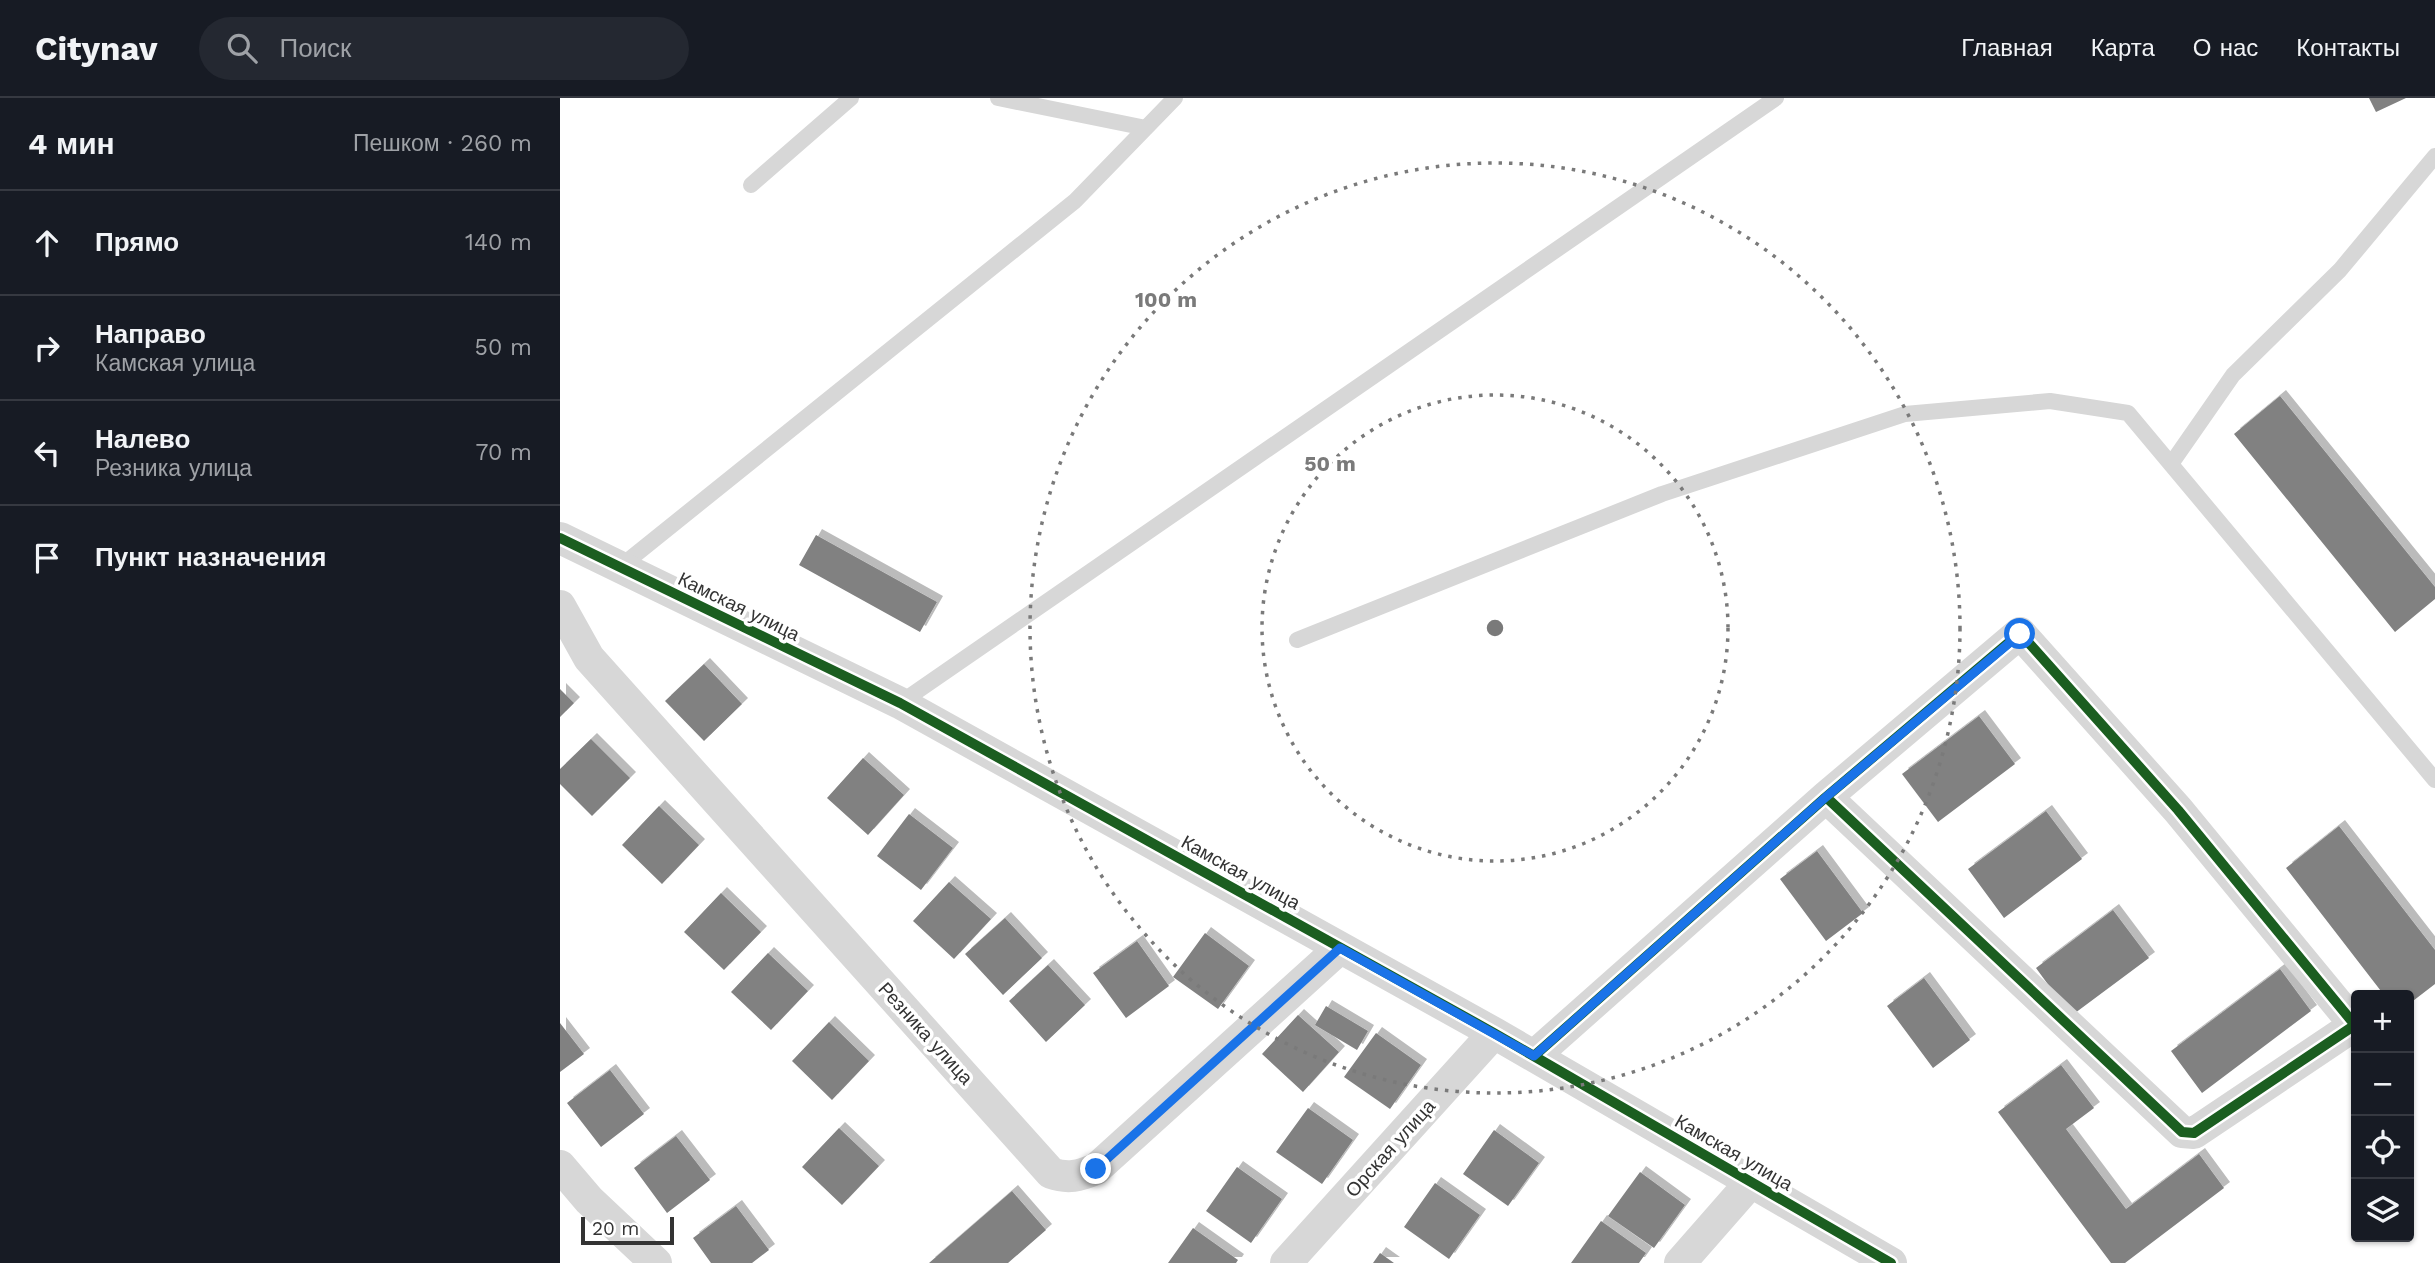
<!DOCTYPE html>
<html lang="ru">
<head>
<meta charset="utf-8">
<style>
  :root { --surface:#171b24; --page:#242831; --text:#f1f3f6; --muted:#9ea1a6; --line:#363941 }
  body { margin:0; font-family:"Work Sans",sans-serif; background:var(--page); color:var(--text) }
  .controls { position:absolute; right:21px; bottom:21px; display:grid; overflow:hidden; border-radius:7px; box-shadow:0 2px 5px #0004 }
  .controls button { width:63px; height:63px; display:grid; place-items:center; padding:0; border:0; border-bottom:2px solid var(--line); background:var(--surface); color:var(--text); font:35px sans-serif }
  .scale { position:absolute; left:21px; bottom:18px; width:93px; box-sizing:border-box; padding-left:7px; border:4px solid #333; border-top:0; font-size:19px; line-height:24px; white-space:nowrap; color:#333; -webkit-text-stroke:5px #fff; paint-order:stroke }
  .stop { position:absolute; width:21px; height:21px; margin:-16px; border:5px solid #1a73e8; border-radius:50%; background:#fff }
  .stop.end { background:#1a73e8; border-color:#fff; box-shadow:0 2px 7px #0008 }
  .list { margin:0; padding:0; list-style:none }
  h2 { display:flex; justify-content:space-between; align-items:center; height:91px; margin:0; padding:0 28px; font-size:30px }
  h2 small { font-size:23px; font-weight:400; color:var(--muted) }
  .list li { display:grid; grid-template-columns:46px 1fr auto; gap:21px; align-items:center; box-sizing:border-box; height:105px; padding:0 28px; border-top:2px solid var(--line) }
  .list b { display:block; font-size:26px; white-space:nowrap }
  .list p { margin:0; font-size:23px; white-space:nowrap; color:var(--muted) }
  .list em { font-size:23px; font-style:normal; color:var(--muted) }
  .icon { flex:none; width:38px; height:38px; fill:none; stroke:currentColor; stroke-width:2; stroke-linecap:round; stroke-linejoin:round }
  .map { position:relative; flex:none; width:1875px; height:1165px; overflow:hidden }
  header { display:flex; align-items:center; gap:42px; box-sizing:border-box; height:98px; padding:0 35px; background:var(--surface); border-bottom:2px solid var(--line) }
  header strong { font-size:33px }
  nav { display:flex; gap:38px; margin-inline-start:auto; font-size:24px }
  .search { width:490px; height:63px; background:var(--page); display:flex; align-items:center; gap:18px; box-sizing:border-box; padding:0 24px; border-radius:38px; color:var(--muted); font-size:26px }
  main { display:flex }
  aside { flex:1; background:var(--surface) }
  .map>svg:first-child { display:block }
  .building { fill:#818181; filter:url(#shadow) }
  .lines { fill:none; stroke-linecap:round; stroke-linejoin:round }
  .lane { stroke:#d7d7d7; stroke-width:16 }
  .street { stroke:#d7d7d7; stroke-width:32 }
  .cycleway-casing { stroke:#fff; stroke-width:15 }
  .cycleway { stroke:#1b5e20; stroke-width:10 }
  .route { stroke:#1a73e8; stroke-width:9 }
  .ring { fill:none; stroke:#7a7a7a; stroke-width:3.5; stroke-dasharray:3.5 7 }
  .labels { text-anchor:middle; stroke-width:7; stroke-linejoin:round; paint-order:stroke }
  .street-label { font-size:19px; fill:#333; stroke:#fff }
  .centre { fill:#7a7a7a; stroke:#fff; stroke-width:3.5 }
  .ring-label { font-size:21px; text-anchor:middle; font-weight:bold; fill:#7a7a7a; stroke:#fff; stroke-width:7; stroke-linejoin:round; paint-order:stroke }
</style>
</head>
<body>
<header>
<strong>Citynav</strong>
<div class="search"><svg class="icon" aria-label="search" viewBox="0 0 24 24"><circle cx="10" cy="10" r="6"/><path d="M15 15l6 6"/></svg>Поиск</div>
<nav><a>Главная</a><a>Карта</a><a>О нас</a><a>Контакты</a></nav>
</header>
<main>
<aside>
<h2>4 мин<small>Пешком · 260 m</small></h2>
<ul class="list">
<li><svg class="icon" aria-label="ahead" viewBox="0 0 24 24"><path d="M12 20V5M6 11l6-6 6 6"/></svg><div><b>Прямо</b></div><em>140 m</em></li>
<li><svg class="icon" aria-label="right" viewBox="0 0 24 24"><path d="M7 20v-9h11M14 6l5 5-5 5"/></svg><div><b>Направо</b><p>Камская улица</p></div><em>50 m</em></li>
<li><svg class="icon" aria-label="left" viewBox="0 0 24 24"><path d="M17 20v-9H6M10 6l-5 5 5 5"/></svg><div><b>Налево</b><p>Резника улица</p></div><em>70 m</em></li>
<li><svg class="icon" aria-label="arrive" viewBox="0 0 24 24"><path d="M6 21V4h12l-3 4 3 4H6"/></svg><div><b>Пункт назначения</b></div></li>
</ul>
</aside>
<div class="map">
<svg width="1875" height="1165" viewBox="0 0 1875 1165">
  <defs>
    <filter id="shadow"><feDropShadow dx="6" dy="-6" stdDeviation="0" flood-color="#0004"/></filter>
  </defs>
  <rect width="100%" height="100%" fill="#fff"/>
  <path class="building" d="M1809 0H1846L1816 14Z
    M1720 298 1875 489V501L1835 534 1674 336Z
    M256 437 377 504 360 534 239 467Z
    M144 566 182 606 144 643 105 603Z
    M0 591 14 605 0 619Z
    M1419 618 1455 666 1378 724 1342 676Z
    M31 641 70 680 32 718 0 686V671Z
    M303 660 344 697 308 737 267 700Z
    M99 708 139 747 102 786 62 747Z
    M1486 713 1522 761 1444 820 1408 771Z
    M349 716 393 750 361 792 317 758Z
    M1779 728 1875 852V886L1849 906V897H1824L1726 770Z
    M1257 753 1303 815 1266 843 1220 781Z
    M389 784 431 821 394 861 353 823Z
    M161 795 201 834 164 872 124 834Z
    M1553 812 1589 860 1511 918 1476 870Z
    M445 820 482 860 443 897 405 856Z
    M645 835 689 868 658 911 613 879Z
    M577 843 609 888 566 920 533 875Z
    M208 855 248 893 211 932 171 894Z
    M488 867 525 907 486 944 449 903Z
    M1720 871 1751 913 1642 995 1611 953Z
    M1364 880 1410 942 1373 970 1327 908Z
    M766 908 808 933 797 952 755 927Z
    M738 917 779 954 743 994 702 956Z
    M269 924 309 963 272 1002 232 963Z
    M0 925 24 956 0 974Z
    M816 935 861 967 830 1011 784 979Z
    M1501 967 1534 1010 1506 1031 1566 1111 1639 1056 1664 1090 1565 1165H1551L1438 1014Z
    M50 972 84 1016 41 1049 7 1005Z
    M748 1010 793 1042 762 1086 716 1054Z
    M279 1030 319 1068 282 1107 242 1069Z
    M934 1032 979 1065 948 1108 903 1076Z
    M116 1038 150 1082 107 1115 74 1070Z
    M677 1069 722 1101 691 1145 646 1113Z
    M1080 1074 1125 1107 1094 1150 1048 1118Z
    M875 1085 920 1117 889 1161 844 1129Z
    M452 1093 486 1132 448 1165H369Z
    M176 1108 209 1152 192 1165H151L133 1140Z
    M1041 1123 1086 1155 1079 1165H1011Z
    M633 1130 678 1162 676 1165H608Z
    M820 1155 834 1165H813Z"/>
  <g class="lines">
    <path class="lane" d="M438 0 586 30
      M191 87 291 0
      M1611 366 1673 277 1780 172 1875 58
      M60 469 515 103 615 0
      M737 542 1102 396 1345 316 1490 303 1568 315 1875 682
      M340 605 1216 0"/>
    <path class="street" d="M0 440 340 605 934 935 1331 1165
      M0 508 29 560 491 1075C508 1081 519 1078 536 1071L780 850
      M974 958 1266 699 1460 535 1618 712 1795 927 1634 1035 1622 1034 1266 699
      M0 1068 29 1102 96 1165
      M726 1165 934 935
      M1120 1165 1191 1084"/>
    <defs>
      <path id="cycleway" d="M0 440 340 605 934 935 1331 1165
        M974 958 1266 699 1460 535 1618 712 1795 927 1634 1035 1622 1034 1266 699"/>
    </defs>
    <use href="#cycleway" class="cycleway-casing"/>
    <use href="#cycleway" class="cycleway"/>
  </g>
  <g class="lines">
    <path class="route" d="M536 1071 780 850 974 958 1266 699 1460 536"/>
  </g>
  <g class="ring">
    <circle cx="935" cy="530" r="233"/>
    <circle cx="935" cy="530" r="465"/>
  </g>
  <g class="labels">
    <g class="street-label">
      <text transform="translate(179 508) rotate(26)" y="7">Камская улица</text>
      <text transform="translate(681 774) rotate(29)" y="7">Камская улица</text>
      <text transform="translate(366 935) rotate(48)" y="7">Резника улица</text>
      <text transform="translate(830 1050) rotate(-48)" y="7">Орская улица</text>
      <text transform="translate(1174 1054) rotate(30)" y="7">Камская улица</text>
    </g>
  </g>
  <circle cx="935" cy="530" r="10" class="centre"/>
  <g class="ring-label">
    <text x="606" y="209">100 m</text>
    <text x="770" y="373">50 m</text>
  </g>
</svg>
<div class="controls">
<button>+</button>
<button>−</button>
<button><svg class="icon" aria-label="locate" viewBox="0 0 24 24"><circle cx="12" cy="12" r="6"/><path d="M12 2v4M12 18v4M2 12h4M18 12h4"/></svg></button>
<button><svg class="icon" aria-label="layers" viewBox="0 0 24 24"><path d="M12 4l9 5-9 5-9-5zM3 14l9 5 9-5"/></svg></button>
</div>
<div class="scale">20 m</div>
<div class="stop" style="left:1460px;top:536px"></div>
<div class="stop end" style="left:536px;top:1071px"></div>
</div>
</main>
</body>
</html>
